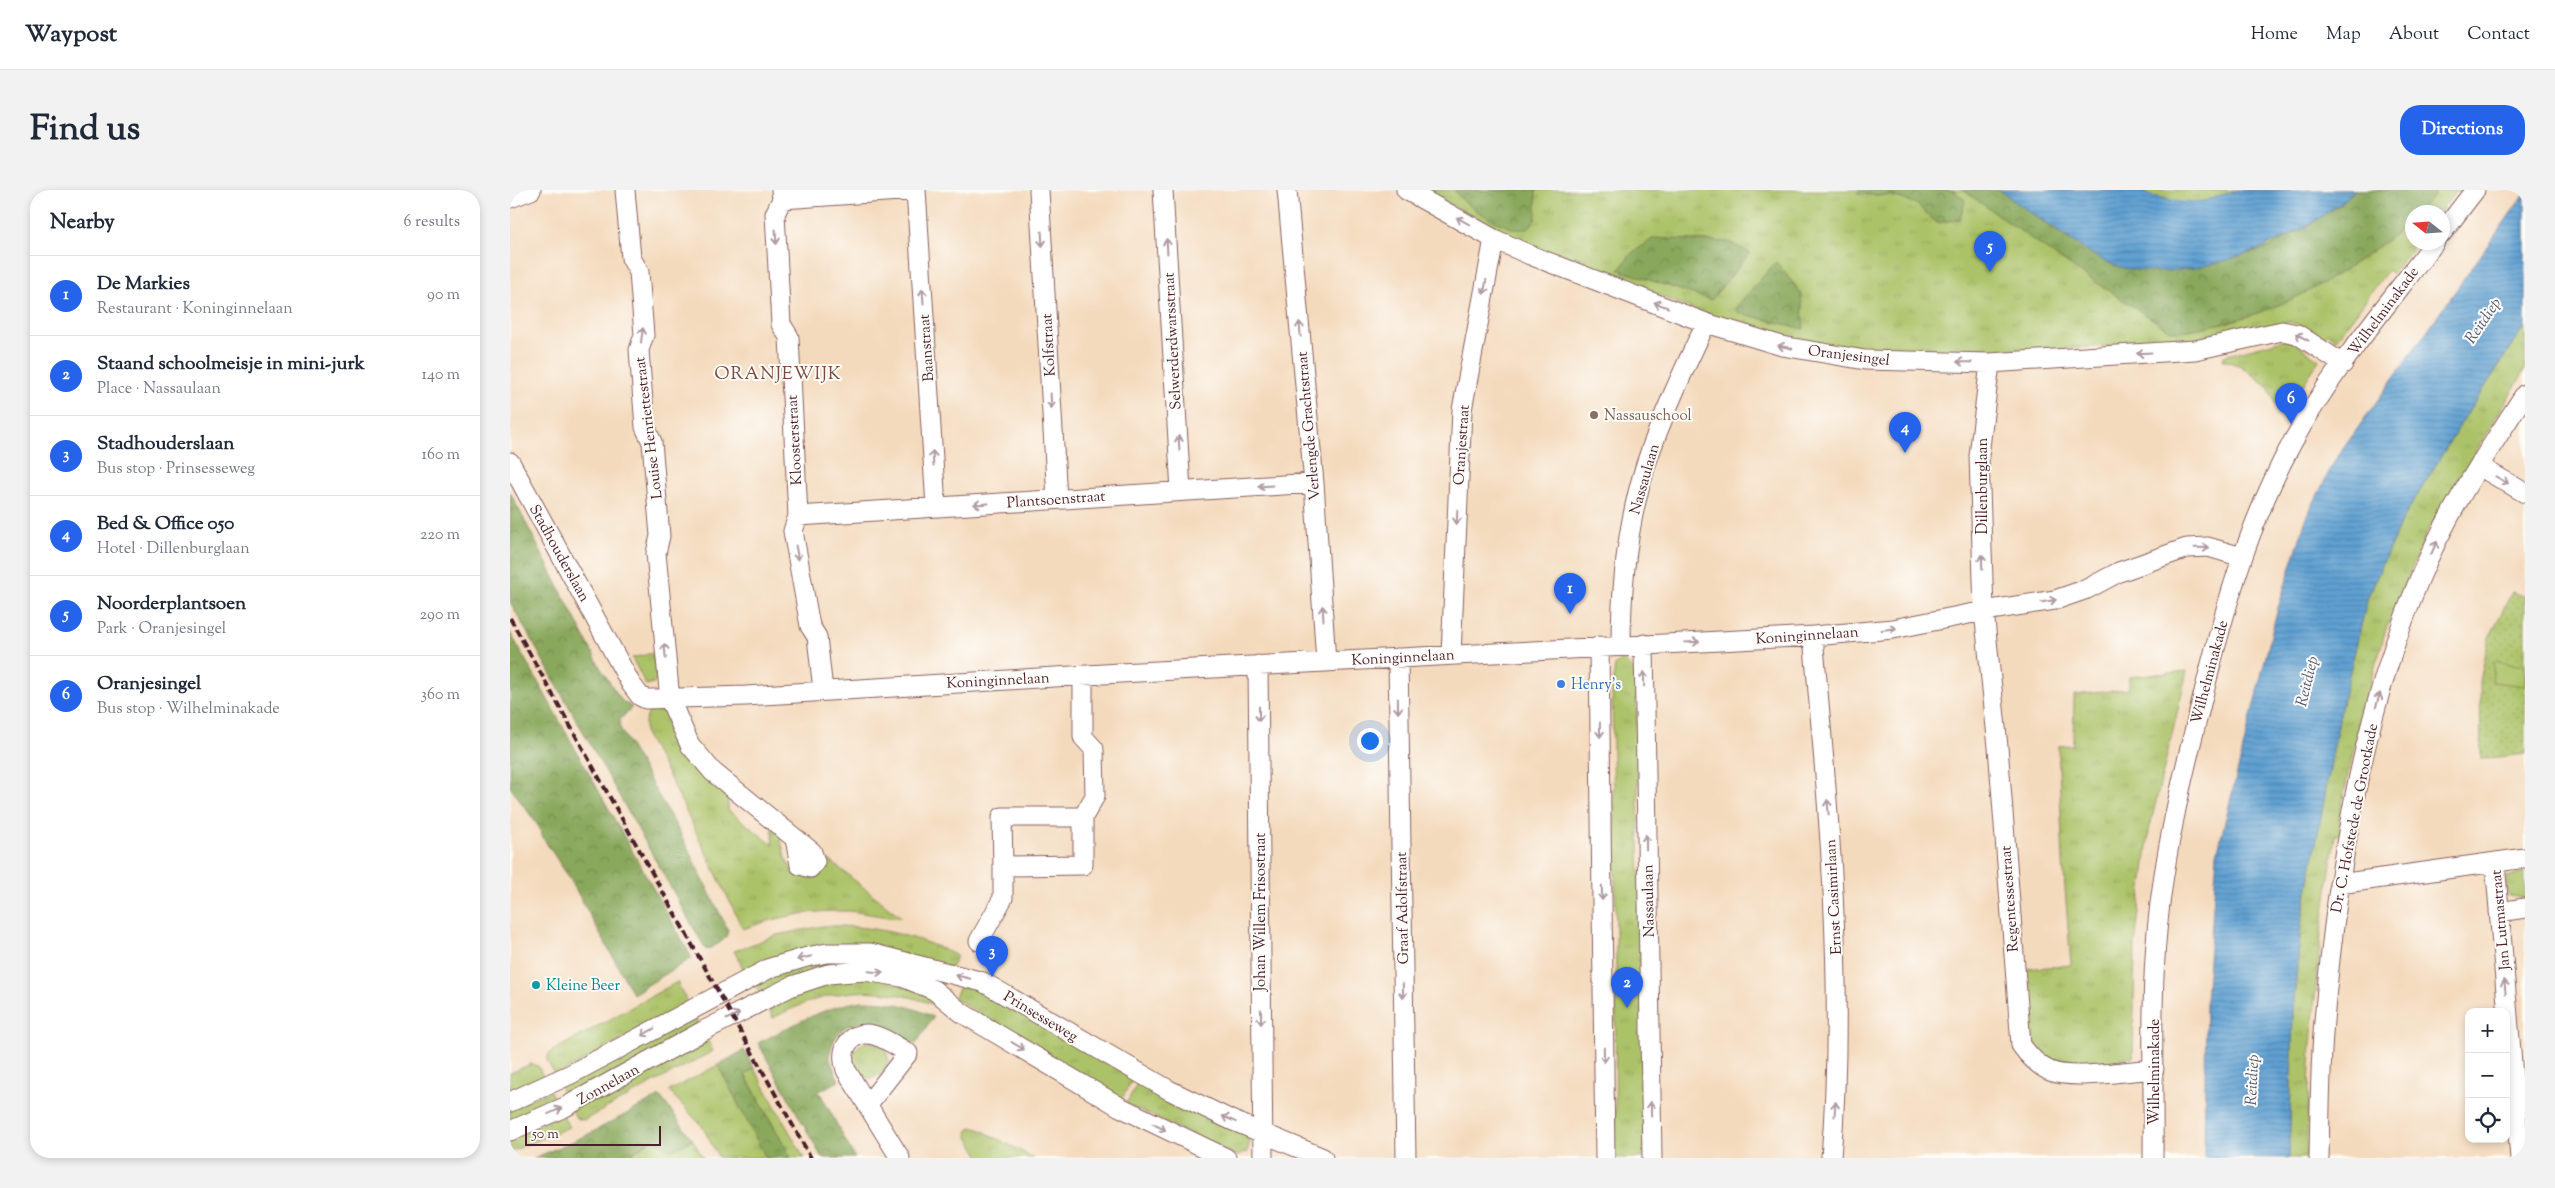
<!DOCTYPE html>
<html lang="en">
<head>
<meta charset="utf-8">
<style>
  :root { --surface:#fff; --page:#f2f2f3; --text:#1f2937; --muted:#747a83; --line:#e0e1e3; --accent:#2563eb }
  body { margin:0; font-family:"Sorts Mill Goudy",serif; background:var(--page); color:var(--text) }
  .controls { position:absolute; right:15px; bottom:15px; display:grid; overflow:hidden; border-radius:10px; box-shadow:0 2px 8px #0003 }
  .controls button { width:45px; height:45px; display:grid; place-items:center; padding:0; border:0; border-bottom:1px solid var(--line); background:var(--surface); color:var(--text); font:25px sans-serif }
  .compass { position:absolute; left:1895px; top:15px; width:45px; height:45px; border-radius:50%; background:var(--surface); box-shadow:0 2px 8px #0003; rotate:287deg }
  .scale { position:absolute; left:15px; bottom:12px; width:136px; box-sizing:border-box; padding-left:5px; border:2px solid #4a1f2b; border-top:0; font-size:14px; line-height:18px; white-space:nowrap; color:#4a1f2b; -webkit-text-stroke:4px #fdfcf7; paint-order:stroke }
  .you { position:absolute; left:859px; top:550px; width:18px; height:18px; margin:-12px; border:4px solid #fff; border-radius:50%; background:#1a73e8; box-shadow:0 0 0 8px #1a73e833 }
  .badge { display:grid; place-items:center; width:32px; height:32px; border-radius:50%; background:var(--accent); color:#fff; font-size:16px; font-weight:700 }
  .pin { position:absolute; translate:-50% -41px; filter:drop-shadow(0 1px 2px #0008) }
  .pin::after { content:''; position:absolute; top:26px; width:18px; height:15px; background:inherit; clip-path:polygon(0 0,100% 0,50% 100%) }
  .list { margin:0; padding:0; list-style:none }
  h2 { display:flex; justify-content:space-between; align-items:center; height:65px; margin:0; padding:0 20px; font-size:21px }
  h2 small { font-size:16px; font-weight:400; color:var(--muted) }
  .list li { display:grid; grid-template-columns:32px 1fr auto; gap:15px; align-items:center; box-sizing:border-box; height:80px; padding:0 20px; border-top:1px solid var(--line) }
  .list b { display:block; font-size:19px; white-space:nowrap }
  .list p { margin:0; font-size:16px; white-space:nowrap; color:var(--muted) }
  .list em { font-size:16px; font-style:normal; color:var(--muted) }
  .icon { flex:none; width:28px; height:28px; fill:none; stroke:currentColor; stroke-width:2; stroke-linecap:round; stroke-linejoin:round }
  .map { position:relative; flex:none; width:2015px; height:968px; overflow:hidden; border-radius:20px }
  header { display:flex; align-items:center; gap:30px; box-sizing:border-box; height:70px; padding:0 25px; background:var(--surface); border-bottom:1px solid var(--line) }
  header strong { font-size:24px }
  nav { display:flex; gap:28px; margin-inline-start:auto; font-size:18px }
  .intro { display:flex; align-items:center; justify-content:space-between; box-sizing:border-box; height:120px; padding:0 30px }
  h1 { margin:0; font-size:35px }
  .button { padding:12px 22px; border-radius:20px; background:var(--accent); color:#fff; font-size:18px; font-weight:700 }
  main { display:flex; gap:30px; padding:0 30px }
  aside { flex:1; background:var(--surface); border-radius:20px; box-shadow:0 2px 8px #0003 }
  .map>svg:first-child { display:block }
  .grass { fill:url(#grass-tufts); stroke:#7b7049 }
  .forest { fill:url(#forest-crowns); stroke:#6a6444 }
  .garden { fill:url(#garden-dots); stroke:#7b7049 }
  .pitch { fill:#acc267; stroke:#7b7049 }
  .water { fill:url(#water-rules); stroke:#54607e }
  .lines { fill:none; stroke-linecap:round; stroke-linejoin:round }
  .minor-casing { stroke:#86605e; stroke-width:21 }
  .minor { stroke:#fff; stroke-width:19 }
  .rail { stroke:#4a1f2b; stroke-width:4; stroke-dasharray:8 4; stroke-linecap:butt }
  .oneway { stroke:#ae9aa0 }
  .education-dot { fill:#8d6e63; stroke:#fdfcf7; stroke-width:2 }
  .shop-dot { fill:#3f7fe0; stroke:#fdfcf7; stroke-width:2 }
  .culture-dot { fill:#0f9aa8; stroke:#fdfcf7; stroke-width:2 }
  .labels { text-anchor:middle; stroke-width:4; stroke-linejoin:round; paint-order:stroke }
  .street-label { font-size:15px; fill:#4a1f2b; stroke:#fdfcf7 }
  .education-label { font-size:15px; fill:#785e54; stroke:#fdfcf7; text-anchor:start }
  .shop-label { font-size:15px; fill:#366cbe; stroke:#fdfcf7; text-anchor:start }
  .culture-label { font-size:15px; fill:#0d838f; stroke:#fdfcf7; text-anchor:start }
  .water-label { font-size:16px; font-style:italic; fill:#535976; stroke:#fdfcf7 }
  .quarter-label { font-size:18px; letter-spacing:1px; fill:#7a4c45; stroke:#fdfcf7 }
</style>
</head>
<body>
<header>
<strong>Waypost</strong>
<nav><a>Home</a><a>Map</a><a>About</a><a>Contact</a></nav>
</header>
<div class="intro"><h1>Find us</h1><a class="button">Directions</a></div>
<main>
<aside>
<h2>Nearby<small>6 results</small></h2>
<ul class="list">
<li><span class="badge">1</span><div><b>De Markies</b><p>Restaurant · Koninginnelaan</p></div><em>90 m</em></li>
<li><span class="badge">2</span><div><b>Staand schoolmeisje in mini-jurk</b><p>Place · Nassaulaan</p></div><em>140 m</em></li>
<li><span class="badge">3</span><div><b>Stadhouderslaan</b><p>Bus stop · Prinsesseweg</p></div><em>160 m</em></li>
<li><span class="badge">4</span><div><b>Bed &amp; Office 050</b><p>Hotel · Dillenburglaan</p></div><em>220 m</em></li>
<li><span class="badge">5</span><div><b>Noorderplantsoen</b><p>Park · Oranjesingel</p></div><em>290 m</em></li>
<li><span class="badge">6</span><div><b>Oranjesingel</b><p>Bus stop · Wilhelminakade</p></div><em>360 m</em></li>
</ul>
</aside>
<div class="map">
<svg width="2015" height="968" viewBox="0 0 2015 968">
  <defs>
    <pattern id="grass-tufts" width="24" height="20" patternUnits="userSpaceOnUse" patternTransform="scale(1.25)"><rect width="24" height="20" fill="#acc267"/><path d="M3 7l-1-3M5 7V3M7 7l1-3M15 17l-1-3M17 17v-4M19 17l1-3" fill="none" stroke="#96a65a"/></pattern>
    <pattern id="forest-crowns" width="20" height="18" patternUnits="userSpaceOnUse" patternTransform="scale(1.25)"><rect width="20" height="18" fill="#89a85c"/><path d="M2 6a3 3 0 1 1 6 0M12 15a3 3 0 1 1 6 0" fill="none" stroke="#72884c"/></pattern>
    <pattern id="garden-dots" width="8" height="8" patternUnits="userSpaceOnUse" patternTransform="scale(1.25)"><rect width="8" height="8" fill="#acc267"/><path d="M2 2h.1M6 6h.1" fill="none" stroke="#96a65a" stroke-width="1.8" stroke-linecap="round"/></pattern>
    <pattern id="water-rules" width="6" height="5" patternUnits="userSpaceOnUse" patternTransform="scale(1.25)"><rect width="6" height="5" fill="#5ea0d2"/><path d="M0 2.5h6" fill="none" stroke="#5082ab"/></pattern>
  </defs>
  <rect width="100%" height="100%" fill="#fdfcf7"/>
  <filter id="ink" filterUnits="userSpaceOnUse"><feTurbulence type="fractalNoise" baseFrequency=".02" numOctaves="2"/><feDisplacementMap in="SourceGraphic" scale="10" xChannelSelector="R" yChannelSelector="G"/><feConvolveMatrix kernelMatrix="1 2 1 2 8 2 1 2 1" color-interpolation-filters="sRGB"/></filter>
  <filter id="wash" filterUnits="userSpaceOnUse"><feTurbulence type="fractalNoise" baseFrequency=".0096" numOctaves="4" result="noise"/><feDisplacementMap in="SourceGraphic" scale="20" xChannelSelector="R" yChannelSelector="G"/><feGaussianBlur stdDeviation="1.12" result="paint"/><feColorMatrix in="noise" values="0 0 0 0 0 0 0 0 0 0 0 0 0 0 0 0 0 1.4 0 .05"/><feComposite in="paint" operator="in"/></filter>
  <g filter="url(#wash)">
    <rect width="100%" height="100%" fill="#f4dabd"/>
    <path class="grass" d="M913 0H1947L1930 22H1902V52L1907 53 1882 84 1878 80 1826 150 1817 143 1814 147 1796 137 1780 132 1695 150 1516 161 1371 162 1309 155 1206 128 1024 58Z
      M2015 136V180L1917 342 1876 439 1853 518 1829 626 1833 636 1832 642 1825 646 1811 742 1801 853 1796 968H1779L1783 821 1791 735 1831 518 1858 407 1891 332 1955 227Z
      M1773 150 1784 152 1809 170 1772 229 1758 197 1731 176 1713 170 1714 166Z
      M143 463 147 492 136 495 122 468Z
      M1112 469 1125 481 1126 491 1135 968H1105L1106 743 1102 500 1105 475Z
      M1677 481 1639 641 1625 755 1623 867C1588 875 1542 891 1521 851L1514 779 1561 775 1553 672 1548 556 1563 555 1564 505 1619 499V487Z
      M149 517 154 519 169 553 180 569 218 605V620L263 655 262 637 269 643 275 667 282 681C302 692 310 691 319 670L391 727C384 729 350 722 338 721 301 720 267 727 233 739L158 584 135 544V531L139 522Z
      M2015 683V708L1999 706 1995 693 1997 687Z
      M313 736C361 735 404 744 447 766L441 778 384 762 236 784 224 761 267 745Z
      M325 767 436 788 431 797 382 779 251 806 243 791Z
      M368 787 425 808 422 814C364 793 318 799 263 828L256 814 308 791Z
      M453 791 624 887 611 910 444 808Z
      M167 792 178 814 45 886 37 870 39 863Z
      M183 823 191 838 58 911 50 896Z
      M196 847 203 861 74 930 66 928 62 920Z
      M342 870a18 18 0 1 1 36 0a18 18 0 1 1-36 0Z
      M21 874 28 876 35 891 0 907V883Z
      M208 875 258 968H209L192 936 159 901Z
      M244 878 294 968H281L235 884Z
      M629 890 739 947 740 952 737 962 727 966 616 914Z
      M40 901 48 916 0 937V918Z
      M52 924 59 937 0 962V947Z
      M461 937 469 939 524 968H471L458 947 457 942Z
      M143 949 161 960 183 950 193 968H121L124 962Z"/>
    <path class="forest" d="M945 0H1026V28L1018 39C1014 39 1010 40 1006 39 990 36 951 15 945 0Z
      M1351 0H1443L1455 10 1450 29 1427 33 1406 14 1383 6 1347 4Z
      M1453 0H1490L1553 46 1640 81 1669 80 1697 74 1758 58 1798 36 1829 15 1845 0H1928L1908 22H1902V29L1899 33C1839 80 1785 117 1709 134 1698 136 1675 142 1664 141 1658 140 1652 135 1647 132L1547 67Z
      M1144 48 1219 52 1240 63 1201 110 1109 80 1121 64Z
      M1266 72 1291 103 1294 139 1229 123 1225 118Z
      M0 302 91 479 112 511 122 517 110 530V538L170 643 218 740C217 752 205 755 196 760L0 412Z
      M0 442 182 768 123 804 60 689 33 648 29 637 0 597Z
      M353 811C379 811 400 815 423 827L406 854C374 839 330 811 319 867L329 891 309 901 345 968H312L248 853C282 836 314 816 353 811Z
      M234 860 244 878 235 885 281 968H256L208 875Z
      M150 906 183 950 161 960 143 949 124 962 121 968H24L75 946Z"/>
    <path class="garden" d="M2002 402 2015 407V564L1971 569 1970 491 1979 448Z"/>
    <path class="pitch" d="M1984 471 2015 476V496L1982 492Z"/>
    <path class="water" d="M1490 0H1631L1639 5 1670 12 1694 11 1727 0H1845C1794 49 1690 92 1619 79 1588 74 1559 47 1534 31 1519 21 1504 12 1490 0Z
      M2015 3V136L1955 227 1891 332 1858 407 1831 518 1791 735 1783 821 1779 968H1694L1696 810 1707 664 1767 421 1797 326 1825 270Z"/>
  </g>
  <g filter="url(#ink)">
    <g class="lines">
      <defs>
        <path id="minor" d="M115 0 121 68 129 82 134 145 129 160 135 237 142 252 150 346 146 363 160 510 180 555 203 582 302 662 305 672 300 678 290 675 285 649
          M271 0 272 9 265 24 271 134 279 147 288 326 283 341 300 436 307 447 313 500
          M406 0 426 317
          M529 0 547 309
          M653 0 671 301
          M777 0 804 293 816 472
          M896 0 984 49 1020 65 1196 133 1272 156 1355 170 1480 173 1685 160 1772 141 1787 144 1833 174
          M0 8 21 0
          M272 9 405 0
          M1932 43 1965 0
          M1480 173 1469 266 1474 421 1488 557 1511 855C1519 866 1528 876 1540 881 1561 890 1619 881 1644 879
          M0 272 121 494 130 506 136 509 236 506 610 483 1303 446 1383 439 1474 421 1545 410 1577 399 1609 382 1677 358 1698 357 1732 367
          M1969 276 2015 303
          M288 326 804 293
          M1303 446C1319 620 1335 794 1321 968
          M1134 454 1142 968
          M1111 455C1111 395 1118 331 1136 274 1152 226 1174 179 1196 133
          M1089 456 1095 968
          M941 465 952 220 984 49
          M888 468 896 968
          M748 475 753 968
          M573 627H492L493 676 573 675V627L585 606 584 559 573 547V485
          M1985 672 2010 968
          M1829 694 2015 668
          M1989 722 2015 718
          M469 751 493 708V676
          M0 912 61 884 260 778 297 767 317 763H360L473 792 659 900 721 930 813 968
          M358 914 398 863C381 853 355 832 338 853 332 861 333 871 336 880L390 968
          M0 941 55 917 193 841 282 796 318 784 355 781 392 787 424 800 452 823 610 917 716 968
          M1643 968C1644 893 1640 816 1647 741 1654 665 1671 592 1690 518 1712 427 1737 336 1782 253 1821 181 1876 117 1925 52
          M1809 968C1810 922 1810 876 1814 831 1827 681 1851 530 1909 390 1936 324 1976 264 2015 204"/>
      </defs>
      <use href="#minor" class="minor-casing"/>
      <use href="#minor" class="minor"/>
      <path class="rail" d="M0 428 301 968"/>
    </g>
    <defs><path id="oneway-shaft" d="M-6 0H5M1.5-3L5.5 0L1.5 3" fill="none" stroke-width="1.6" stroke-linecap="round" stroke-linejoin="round" transform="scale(1.25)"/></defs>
    <g class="oneway">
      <use href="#oneway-shaft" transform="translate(953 31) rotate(-151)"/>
      <use href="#oneway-shaft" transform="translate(266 47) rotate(87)"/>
      <use href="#oneway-shaft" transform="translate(532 49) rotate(87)"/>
      <use href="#oneway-shaft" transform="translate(657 56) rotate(-93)"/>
      <use href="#oneway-shaft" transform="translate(975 97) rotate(101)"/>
      <use href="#oneway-shaft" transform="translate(413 106) rotate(-94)"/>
      <use href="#oneway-shaft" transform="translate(1151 115) rotate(-159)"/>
      <use href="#oneway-shaft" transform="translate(790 139) rotate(-95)"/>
      <use href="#oneway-shaft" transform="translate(132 145) rotate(-82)"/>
      <use href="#oneway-shaft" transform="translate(1792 147) rotate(-151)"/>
      <use href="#oneway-shaft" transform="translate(1275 157) rotate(-168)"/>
      <use href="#oneway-shaft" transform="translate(1634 163) rotate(177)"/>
      <use href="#oneway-shaft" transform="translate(1454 172) rotate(-179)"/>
      <use href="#oneway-shaft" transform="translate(541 211) rotate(87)"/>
      <use href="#oneway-shaft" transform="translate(669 253) rotate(-93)"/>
      <use href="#oneway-shaft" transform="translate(423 268) rotate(-94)"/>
      <use href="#oneway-shaft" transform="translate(1992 290) rotate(29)"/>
      <use href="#oneway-shaft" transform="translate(755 296) rotate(176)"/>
      <use href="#oneway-shaft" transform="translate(471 314) rotate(176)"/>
      <use href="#oneway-shaft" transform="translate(947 327) rotate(93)"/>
      <use href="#oneway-shaft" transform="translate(1692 358) rotate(1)"/>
      <use href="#oneway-shaft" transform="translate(1924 358) rotate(-65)"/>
      <use href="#oneway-shaft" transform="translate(287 363) rotate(80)"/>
      <use href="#oneway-shaft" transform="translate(1472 372) rotate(-92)"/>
      <use href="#oneway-shaft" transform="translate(1539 411) rotate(-10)"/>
      <use href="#oneway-shaft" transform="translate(813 423) rotate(-94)"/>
      <use href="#oneway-shaft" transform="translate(1379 439) rotate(-7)"/>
      <use href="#oneway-shaft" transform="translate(1182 452) rotate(-3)"/>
      <use href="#oneway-shaft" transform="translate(155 461) rotate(-96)"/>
      <use href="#oneway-shaft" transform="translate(1134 489) rotate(-91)"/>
      <use href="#oneway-shaft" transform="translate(1868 510) rotate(-73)"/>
      <use href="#oneway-shaft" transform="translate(888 516) rotate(89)"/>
      <use href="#oneway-shaft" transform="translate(749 524) rotate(90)"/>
      <use href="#oneway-shaft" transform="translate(1090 540) rotate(89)"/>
      <use href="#oneway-shaft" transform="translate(1318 617) rotate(-95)"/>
      <use href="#oneway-shaft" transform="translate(1136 652) rotate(-91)"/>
      <use href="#oneway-shaft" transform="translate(1092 703) rotate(89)"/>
      <use href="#oneway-shaft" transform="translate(294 768) rotate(167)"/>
      <use href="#oneway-shaft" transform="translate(366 782) rotate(6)"/>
      <use href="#oneway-shaft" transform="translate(453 787) rotate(-167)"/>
      <use href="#oneway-shaft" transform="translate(1995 797) rotate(-95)"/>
      <use href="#oneway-shaft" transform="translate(893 801) rotate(89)"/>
      <use href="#oneway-shaft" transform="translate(223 826) rotate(-27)"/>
      <use href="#oneway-shaft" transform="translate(751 827) rotate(90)"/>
      <use href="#oneway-shaft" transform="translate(138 842) rotate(151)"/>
      <use href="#oneway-shaft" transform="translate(508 856) rotate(31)"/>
      <use href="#oneway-shaft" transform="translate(1094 865) rotate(89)"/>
      <use href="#oneway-shaft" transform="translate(1141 919) rotate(-91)"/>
      <use href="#oneway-shaft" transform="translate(1325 919) rotate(-86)"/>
      <use href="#oneway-shaft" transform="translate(45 921) rotate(-24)"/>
      <use href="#oneway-shaft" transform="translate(719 929) rotate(-156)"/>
      <use href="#oneway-shaft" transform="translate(649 937) rotate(26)"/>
    </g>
  </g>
  <circle class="education-dot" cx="1084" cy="225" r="5"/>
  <circle class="shop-dot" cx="1051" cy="494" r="5"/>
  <circle class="culture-dot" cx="26" cy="795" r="5"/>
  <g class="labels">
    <g class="street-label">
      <text transform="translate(1873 121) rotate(-53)" y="5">Wilhelminakade</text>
      <text transform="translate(662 151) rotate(-93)" y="5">Selwerderdwarsstraat</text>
      <text transform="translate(538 155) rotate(-93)" y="5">Kolfstraat</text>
      <text transform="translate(416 158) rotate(-94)" y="5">Baanstraat</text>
      <text transform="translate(1339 165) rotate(7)" y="5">Oranjesingel</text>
      <text transform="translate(798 236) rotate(-95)" y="5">Verlengde Grachtstraat</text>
      <text transform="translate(138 238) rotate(-97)" y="5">Louise Henriettestraat</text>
      <text transform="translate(284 250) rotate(-93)" y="5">Kloosterstraat</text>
      <text transform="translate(951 255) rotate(-86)" y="5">Oranjestraat</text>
      <text transform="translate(1134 289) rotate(-74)" y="5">Nassaulaan</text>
      <text transform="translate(1472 296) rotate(-90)" y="5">Dillenburglaan</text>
      <text transform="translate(546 309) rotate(-4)" y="5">Plantsoenstraat</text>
      <text transform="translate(50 363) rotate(61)" y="5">Stadhouderslaan</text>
      <text transform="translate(1297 445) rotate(-4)" y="5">Koninginnelaan</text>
      <text transform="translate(893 467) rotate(-3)" y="5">Koninginnelaan</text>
      <text transform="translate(1699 482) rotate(-75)" y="5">Wilhelminakade</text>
      <text transform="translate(488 490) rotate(-3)" y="5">Koninginnelaan</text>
      <text transform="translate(1844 628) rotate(-79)" y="5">Dr. C. Hofstede de Grootkade</text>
      <text transform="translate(1323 707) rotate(-93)" y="5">Ernst Casimirlaan</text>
      <text transform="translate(1499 709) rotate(-94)" y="5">Regentessestraat</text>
      <text transform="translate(1138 711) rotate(-91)" y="5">Nassaulaan</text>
      <text transform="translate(892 718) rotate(-91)" y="5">Graaf Adolfstraat</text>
      <text transform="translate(750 722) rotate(-90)" y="5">Johan Willem Frisostraat</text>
      <text transform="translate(1990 730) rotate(-95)" y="5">Jan Lutmastraat</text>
      <text transform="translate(531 826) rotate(31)" y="5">Prinsesseweg</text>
      <text transform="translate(1644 882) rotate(-90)" y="5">Wilhelminakade</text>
      <text transform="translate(98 894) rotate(-29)" y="5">Zonnelaan</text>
    </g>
    <g class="education-label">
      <text x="1094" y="230">Nassauschool</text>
    </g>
    <g class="shop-label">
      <text x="1061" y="499">Henry's</text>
    </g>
    <g class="culture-label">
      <text x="36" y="800">Kleine Beer</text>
    </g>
    <g class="water-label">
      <text transform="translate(1972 130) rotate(-56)" y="6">Reitdiep</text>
      <text transform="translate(1796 491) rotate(-76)" y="6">Reitdiep</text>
      <text transform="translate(1741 890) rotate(-87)" y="6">Reitdiep</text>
    </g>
    <g class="quarter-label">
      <text x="268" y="189">ORANJEWIJK</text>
    </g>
  </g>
</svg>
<div class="controls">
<button>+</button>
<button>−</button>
<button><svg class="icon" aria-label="locate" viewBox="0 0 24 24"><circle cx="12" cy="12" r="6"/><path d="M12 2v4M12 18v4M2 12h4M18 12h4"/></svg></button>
</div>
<svg class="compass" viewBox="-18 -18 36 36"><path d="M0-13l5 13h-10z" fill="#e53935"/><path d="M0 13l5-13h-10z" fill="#747a83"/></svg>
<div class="scale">50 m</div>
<div class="you"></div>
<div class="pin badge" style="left:1060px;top:424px">1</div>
<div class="pin badge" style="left:1117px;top:818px">2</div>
<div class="pin badge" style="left:482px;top:787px">3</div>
<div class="pin badge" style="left:1395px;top:263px">4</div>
<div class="pin badge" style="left:1480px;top:82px">5</div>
<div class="pin badge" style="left:1781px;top:234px">6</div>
</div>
</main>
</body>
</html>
